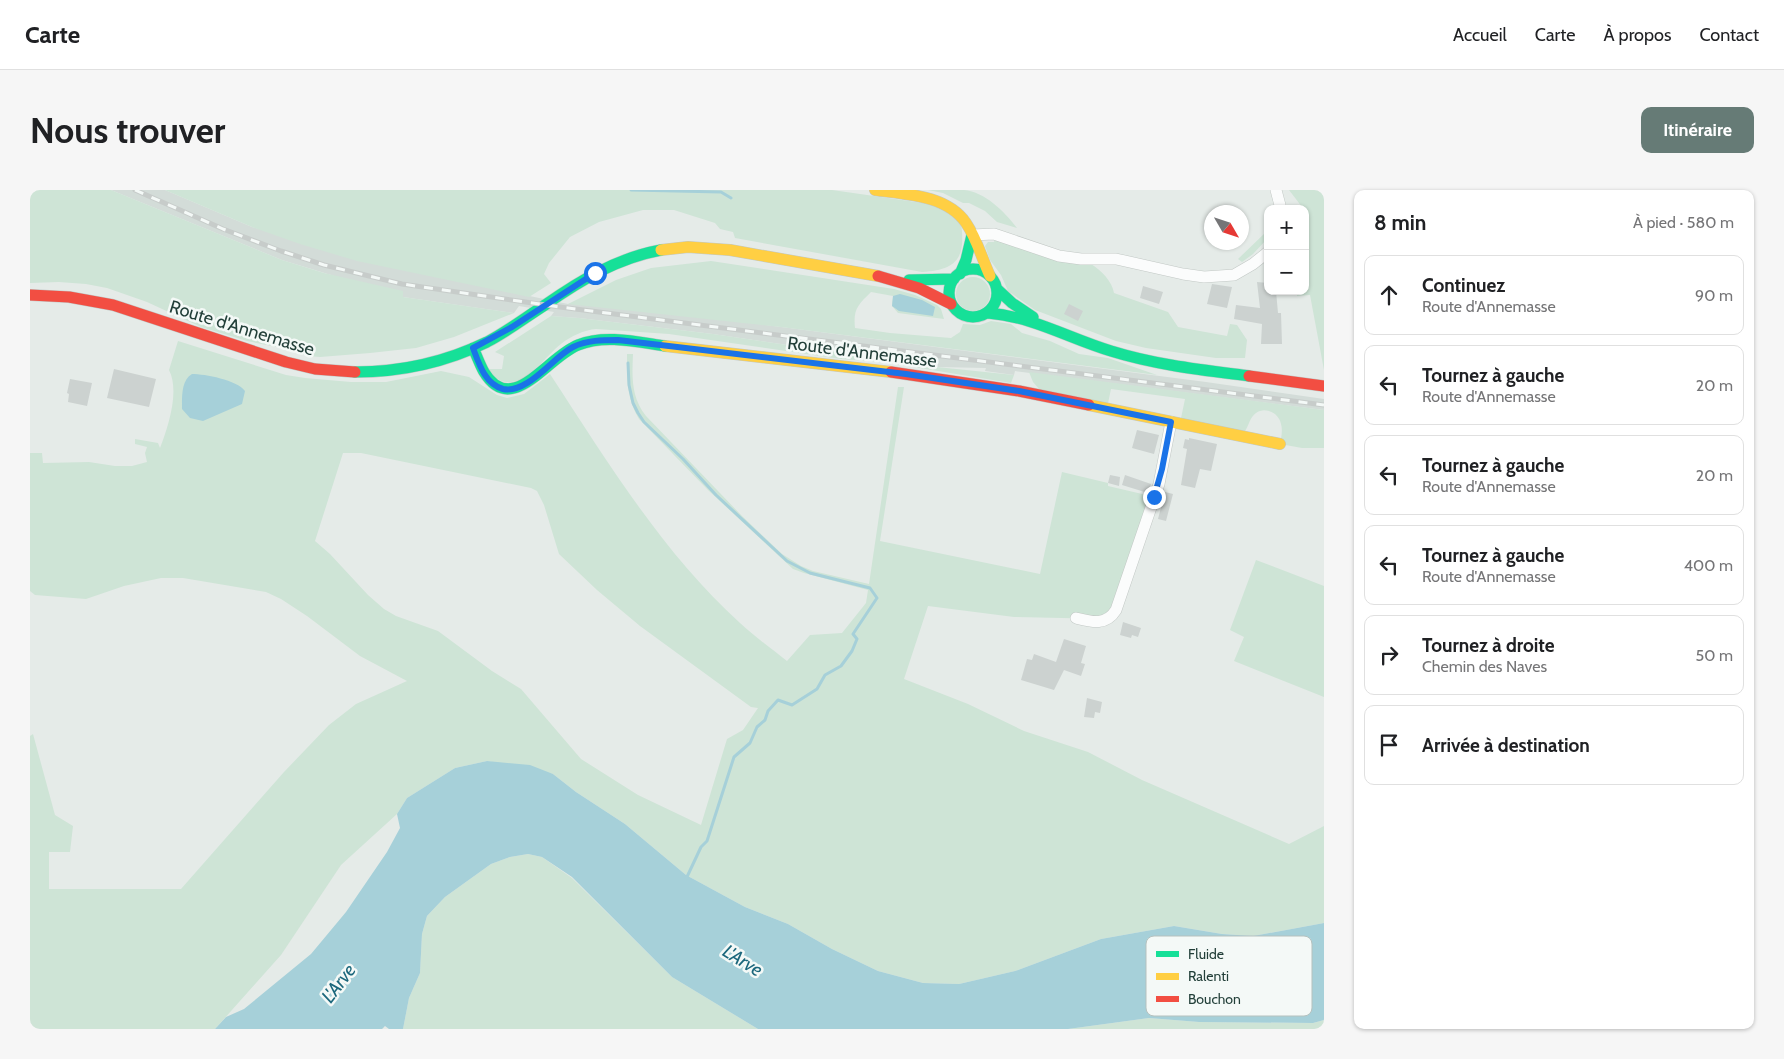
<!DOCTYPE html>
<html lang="fr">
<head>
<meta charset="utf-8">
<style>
  :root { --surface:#fff; --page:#f6f6f6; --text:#202124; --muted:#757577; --line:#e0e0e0; --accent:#667b76 }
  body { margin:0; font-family:Cabin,sans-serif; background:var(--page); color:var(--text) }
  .controls { position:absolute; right:15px; top:15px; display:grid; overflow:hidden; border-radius:10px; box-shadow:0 1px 4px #0004 }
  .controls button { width:45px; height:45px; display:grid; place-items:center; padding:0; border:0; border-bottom:1px solid var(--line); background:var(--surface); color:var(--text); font:25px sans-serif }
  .compass { position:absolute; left:1174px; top:15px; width:45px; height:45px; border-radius:50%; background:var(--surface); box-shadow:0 1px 4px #0004; rotate:129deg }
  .stop { position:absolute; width:15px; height:15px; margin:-11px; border:4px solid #1a73e8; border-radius:50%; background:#fff }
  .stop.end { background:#1a73e8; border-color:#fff; box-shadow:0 1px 5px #0008 }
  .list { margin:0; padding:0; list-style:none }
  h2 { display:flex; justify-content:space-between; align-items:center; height:65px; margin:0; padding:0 20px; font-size:21px }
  h2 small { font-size:16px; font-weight:400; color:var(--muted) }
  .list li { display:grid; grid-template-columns:32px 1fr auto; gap:15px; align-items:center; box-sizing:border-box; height:80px; margin:0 10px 10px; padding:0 10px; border:1px solid var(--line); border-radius:10px }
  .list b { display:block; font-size:19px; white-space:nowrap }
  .list p { margin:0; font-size:16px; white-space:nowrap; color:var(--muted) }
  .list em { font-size:16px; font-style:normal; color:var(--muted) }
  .icon { flex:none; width:28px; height:28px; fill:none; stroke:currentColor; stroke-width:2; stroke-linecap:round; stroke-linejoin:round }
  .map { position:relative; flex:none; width:1294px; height:839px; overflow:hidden; border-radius:10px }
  header { display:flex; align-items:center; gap:30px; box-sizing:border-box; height:70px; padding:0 25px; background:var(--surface); border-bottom:1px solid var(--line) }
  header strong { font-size:24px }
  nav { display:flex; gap:28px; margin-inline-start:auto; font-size:18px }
  .intro { display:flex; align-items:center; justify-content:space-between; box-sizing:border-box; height:120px; padding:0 30px }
  h1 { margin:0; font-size:35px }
  .button { padding:12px 22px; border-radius:10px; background:var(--accent); color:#fff; font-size:18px; font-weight:700 }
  main { display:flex; gap:30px; padding:0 30px }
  aside { flex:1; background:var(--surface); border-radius:10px; box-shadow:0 1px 4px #0004 }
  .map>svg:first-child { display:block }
  .built { fill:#d3dcd8 }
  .green { fill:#cee4d6; fill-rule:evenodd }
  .water { fill:#a6d0d9 }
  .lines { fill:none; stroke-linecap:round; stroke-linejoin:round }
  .stream { stroke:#a6d0d9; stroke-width:3 }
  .building { fill:#ccd2d0 }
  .street-casing { stroke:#c2c8c5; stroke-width:12 }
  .fast-casing { stroke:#c1c8c6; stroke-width:12 }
  .slow-casing { stroke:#c1c8c6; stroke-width:12 }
  .jam-casing { stroke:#c1c8c6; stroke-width:12 }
  .street { stroke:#fbfcfc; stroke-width:11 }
  .fast { stroke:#16e098; stroke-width:11 }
  .slow { stroke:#ffcf43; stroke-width:11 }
  .jam { stroke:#f24e42; stroke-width:11 }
  .rail-casing { stroke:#c7ccca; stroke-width:5 }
  .rail { stroke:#f4f9f7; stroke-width:3; stroke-dasharray:9; stroke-linecap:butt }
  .route { stroke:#1a73e8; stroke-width:6 }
  .labels { text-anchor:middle; stroke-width:5; stroke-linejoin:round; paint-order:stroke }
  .street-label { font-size:18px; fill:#223f39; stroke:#f4f9f7 }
  .water-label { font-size:19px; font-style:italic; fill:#1b677c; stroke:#f4f9f7 }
  .key { fill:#f4f9f7; stroke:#b5c1be; stroke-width:1 }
  .key-label { font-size:14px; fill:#223f39 }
</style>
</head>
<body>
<header>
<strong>Carte</strong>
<nav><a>Accueil</a><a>Carte</a><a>À propos</a><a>Contact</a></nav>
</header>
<div class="intro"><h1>Nous trouver</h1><a class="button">Itinéraire</a></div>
<main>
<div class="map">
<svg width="1294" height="839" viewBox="0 0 1294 839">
  <rect width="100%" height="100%" fill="#e5ebe8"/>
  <path class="built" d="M81 0H135L222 37 432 92 538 114 551 111 1176 192 1294 209V220L985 181 984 185 955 181 956 178 907 177 683 144 549 128 521 126 524 122 489 116 484 123 373 107 252 70Z"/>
  <path class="green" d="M0 0H81L252 70 294 83 373 101V107L484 123 424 147 386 158 340 163 290 167 278 166 252 158 217 151 171 137 117 112 77 98 56 94 29 92 0 93Z
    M135 0H802L907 15 931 33C936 68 927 80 892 82L705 48 703 42 690 39 685 33 644 20H613L569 32 540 47 519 73 514 84 521 93 499 107 327 71 270 54 222 37Z
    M898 0C910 0 922 0 934 0 955 2 974 21 987 38L967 32 955 21 939 13H933L913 3Z
    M1259 0H1294V180L1280 105 1267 106V101H1275V19H1263L1272 17Z
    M1235 43 1237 49 1223 64 1212 72 1208 69Z
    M965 49 1061 74C1071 80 1082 91 1084 103L1138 122 1148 137 1197 146 1200 134 1207 135 1217 150 1215 168H1186L1116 158 1086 151 1005 120 978 101 971 85 960 70 955 56 958 52H964Z
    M681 71 864 99 885 105 907 115 911 119 914 129 868 123 862 116 863 106 841 102C828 115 823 119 825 138L860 143 921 148 930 142 933 134 950 135 961 131 981 134 992 143 1020 151 1049 164 1078 168 1127 185 751 137 538 114 586 90 621 78Z
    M926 104a17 17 0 1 1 34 0a17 17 0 1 1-34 0Z
    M521 126 549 128 683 144 907 177 984 185 981 193 853 172 811 169 639 144 566 139C554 140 541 146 531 154 514 167 494 201 469 190 465 188 462 183 458 179H472L474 166 465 162Z
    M148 151 256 185 275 188 321 192H356L411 181 439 187 467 205 477 208 494 204 520 184C577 271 632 362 710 433 725 447 742 459 757 471L780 445 812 443 836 413 838 400 774 383 763 379 678 300 609 229C596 208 597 187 597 164H603C602 187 601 207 616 226L712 326 752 364 771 376 783 381 839 394 868 197H874L850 351 1010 384 1032 282 1078 293V296L1125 307 1078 429 984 427 898 416 874 489 938 514 994 541 1058 562 1112 590 1259 654 1294 636V733L1223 746 1192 744 1144 736 1071 749 985 781 929 794 893 793 848 781 802 759 758 734 715 717 656 685 595 634 546 602 523 584 457 571 425 578 377 608 367 624 311 675 251 765 185 839H0V546L3 544 25 625 43 636 40 662H19V699H151L254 582 299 535 326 514 377 491 330 466 277 426 251 409 236 402 153 388H131L94 396 56 409 5 405 0 401V263H12L13 273 59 272 85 276H102L117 272 115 263 117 257 105 254V249L128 253 130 258C138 237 150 201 139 180ZM313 263H331L501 298 507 301 514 315 529 364 567 400 610 436 721 517 728 518 713 540 697 549 671 635 608 605 551 569 491 499 462 481 408 441 366 426 354 419 338 405 300 364 285 351Z
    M999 182 1294 220V258H1272L1250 254C1251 248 1253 241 1251 234 1249 223 1235 216 1226 223 1220 227 1219 235 1215 241L1150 233 1155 209 1081 199 1077 218 1010 200 1003 192Z
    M1226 370 1294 396V507L1204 471 1214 447 1200 440Z
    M498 664 512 667 542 688 642 787 728 839H373L379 808 390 783 392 744 397 726 415 707 461 674 480 667Z
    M1119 828 1169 832 1283 833 1294 830V839H1038Z"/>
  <path class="water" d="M870 104 892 110 905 117 903 126 869 121 862 116 863 106Z
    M162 184C175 184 207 190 215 201L212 214 173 231 160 228 152 219C152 208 151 190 162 184Z
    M457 571 500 575 523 584 546 602 595 634 656 685 715 717 758 734 802 759 848 781 893 793 929 794 985 781 1071 749 1144 736 1192 744 1223 746 1294 733V830L1283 833 1169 832 1119 828 1038 839H728L642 787 542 687 512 667 498 664 480 667 461 674 415 707 397 726 392 744 390 783 379 808 373 839H359L355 836 352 839H185L196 827 214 819 281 764 316 722 357 662 370 638 367 624 377 608 425 578Z"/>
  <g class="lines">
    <path class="stream" d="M601 0 691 2 701 8
      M598 173 599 195 603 213 608 223 614 232 653 269 686 305 757 371 780 383 840 398 847 408 823 444 827 449 822 461 811 476 795 485 787 499 762 515 748 510 738 521 735 530 727 537 720 553 704 567 677 651 671 657 656 689"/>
  </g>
  <path class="building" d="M1227 92 1238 93V101H1246L1248 123H1251L1252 154H1231L1232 134 1204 129 1206 115 1230 118Z
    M1182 94 1202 97 1197 118 1177 114Z
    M1113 96 1133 102 1129 114 1110 108Z
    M1039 114 1053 121 1048 131 1034 124Z
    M84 179 126 189 119 217 77 208Z
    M40 189 62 193 57 216 38 212 39 204 37 203Z
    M1107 240 1129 245 1124 264 1102 258Z
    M1159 248 1187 254 1181 281 1170 279 1165 298 1151 295 1157 259 1153 258 1155 249 1159 250Z
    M1080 285 1090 287 1089 296 1078 293Z
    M1095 285 1121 294 1118 303 1092 295Z
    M1135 302 1143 304 1136 331 1128 329Z
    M1093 432 1111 438 1108 447 1102 445 1101 448 1090 445Z
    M1034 449 1056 456 1051 473 1055 474 1051 486 1034 480 1024 500 991 490 997 469 1002 470 1004 464 1026 472Z
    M1057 508 1072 512 1070 523 1065 522 1064 528 1054 527Z"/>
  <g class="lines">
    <defs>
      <path id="street" d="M1246 0 1251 19
        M942 45 964 44 1029 66 1051 69H1086L1153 84 1174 87 1204 85 1223 74 1238 62
        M1046 428C1062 432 1076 436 1086 420L1129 294 1141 232"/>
      <path id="fast" d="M919 103a24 24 0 1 1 48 0a24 24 0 1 1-48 0Z
        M930 84 936 70 942 45
        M879 90 924 89
        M967 99 982 113 1003 127
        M958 123C1004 127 1038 148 1081 161 1126 175 1173 180 1219 186
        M443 158C447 166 450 175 454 182 482 228 517 167 548 155 575 144 607 152 635 156
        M325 182C371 182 416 172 457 152 478 141 496 127 515 115 551 90 587 68 631 60"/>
      <path id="slow" d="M845 0C875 4 917 5 936 33 947 49 952 69 960 86
        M631 60 658 57 700 60 848 86
        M635 156 861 182
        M1059 215 1250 254"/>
      <path id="jam" d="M848 86 889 98 921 114
        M0 105 39 107 83 115 256 172 285 179 325 182
        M861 182 989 201 1059 215
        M1219 186 1294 196"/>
    </defs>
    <use href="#street" class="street-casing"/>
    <use href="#fast" class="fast-casing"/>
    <use href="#slow" class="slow-casing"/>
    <use href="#jam" class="jam-casing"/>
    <use href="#street" class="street"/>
    <use href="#fast" class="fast"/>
    <use href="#slow" class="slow"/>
    <use href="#jam" class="jam"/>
    <defs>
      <path id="rail" d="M105 0 193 39 251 61 294 75 372 94 530 117 1294 215"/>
    </defs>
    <use href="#rail" class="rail-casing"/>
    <use href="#rail" class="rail"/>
  </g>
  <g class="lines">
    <path class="route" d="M565 83 482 137 443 158C449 174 455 194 473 199 498 204 523 167 543 157 557 150 573 150 588 150L876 184 989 201 1141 232 1132 279 1124 307"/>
  </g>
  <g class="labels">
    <g class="street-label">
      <text transform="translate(212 138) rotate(17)" y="6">Route d'Annemasse</text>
      <text transform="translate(832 162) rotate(7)" y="6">Route d'Annemasse</text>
    </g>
    <g class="water-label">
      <text transform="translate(713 770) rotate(32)" y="7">L'Arve</text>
      <text transform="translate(308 793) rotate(-53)" y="7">L'Arve</text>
    </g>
  </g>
  <rect x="1116" y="746" width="166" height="80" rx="8" class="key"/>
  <rect x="1126" y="761" width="23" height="6" fill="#16e098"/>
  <rect x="1126" y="783" width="23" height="7" fill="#ffcf43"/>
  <rect x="1126" y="806" width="23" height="6" fill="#f24e42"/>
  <g class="key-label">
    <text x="1158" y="769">Fluide</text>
    <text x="1158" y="791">Ralenti</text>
    <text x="1158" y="814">Bouchon</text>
  </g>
</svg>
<div class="controls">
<button>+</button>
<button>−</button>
</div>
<svg class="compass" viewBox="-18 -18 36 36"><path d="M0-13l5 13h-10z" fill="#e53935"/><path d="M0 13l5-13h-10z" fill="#757577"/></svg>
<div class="stop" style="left:565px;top:83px"></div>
<div class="stop end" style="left:1124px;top:307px"></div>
</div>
<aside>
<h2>8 min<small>À pied · 580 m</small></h2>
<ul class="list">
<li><svg class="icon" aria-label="ahead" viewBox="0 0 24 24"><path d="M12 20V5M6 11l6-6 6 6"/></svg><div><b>Continuez</b><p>Route d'Annemasse</p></div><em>90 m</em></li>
<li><svg class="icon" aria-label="left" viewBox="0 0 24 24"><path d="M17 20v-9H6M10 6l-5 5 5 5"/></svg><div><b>Tournez à gauche</b><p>Route d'Annemasse</p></div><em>20 m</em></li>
<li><svg class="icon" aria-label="left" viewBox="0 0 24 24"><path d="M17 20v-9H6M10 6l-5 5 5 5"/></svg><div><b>Tournez à gauche</b><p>Route d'Annemasse</p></div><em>20 m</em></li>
<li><svg class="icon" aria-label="left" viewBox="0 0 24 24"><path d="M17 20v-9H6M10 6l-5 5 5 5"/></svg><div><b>Tournez à gauche</b><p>Route d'Annemasse</p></div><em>400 m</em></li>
<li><svg class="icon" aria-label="right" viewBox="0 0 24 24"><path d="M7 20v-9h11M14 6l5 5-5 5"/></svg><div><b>Tournez à droite</b><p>Chemin des Naves</p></div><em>50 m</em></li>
<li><svg class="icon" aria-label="arrive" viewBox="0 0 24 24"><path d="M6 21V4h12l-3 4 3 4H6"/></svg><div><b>Arrivée à destination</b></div></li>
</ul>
</aside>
</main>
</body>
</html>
